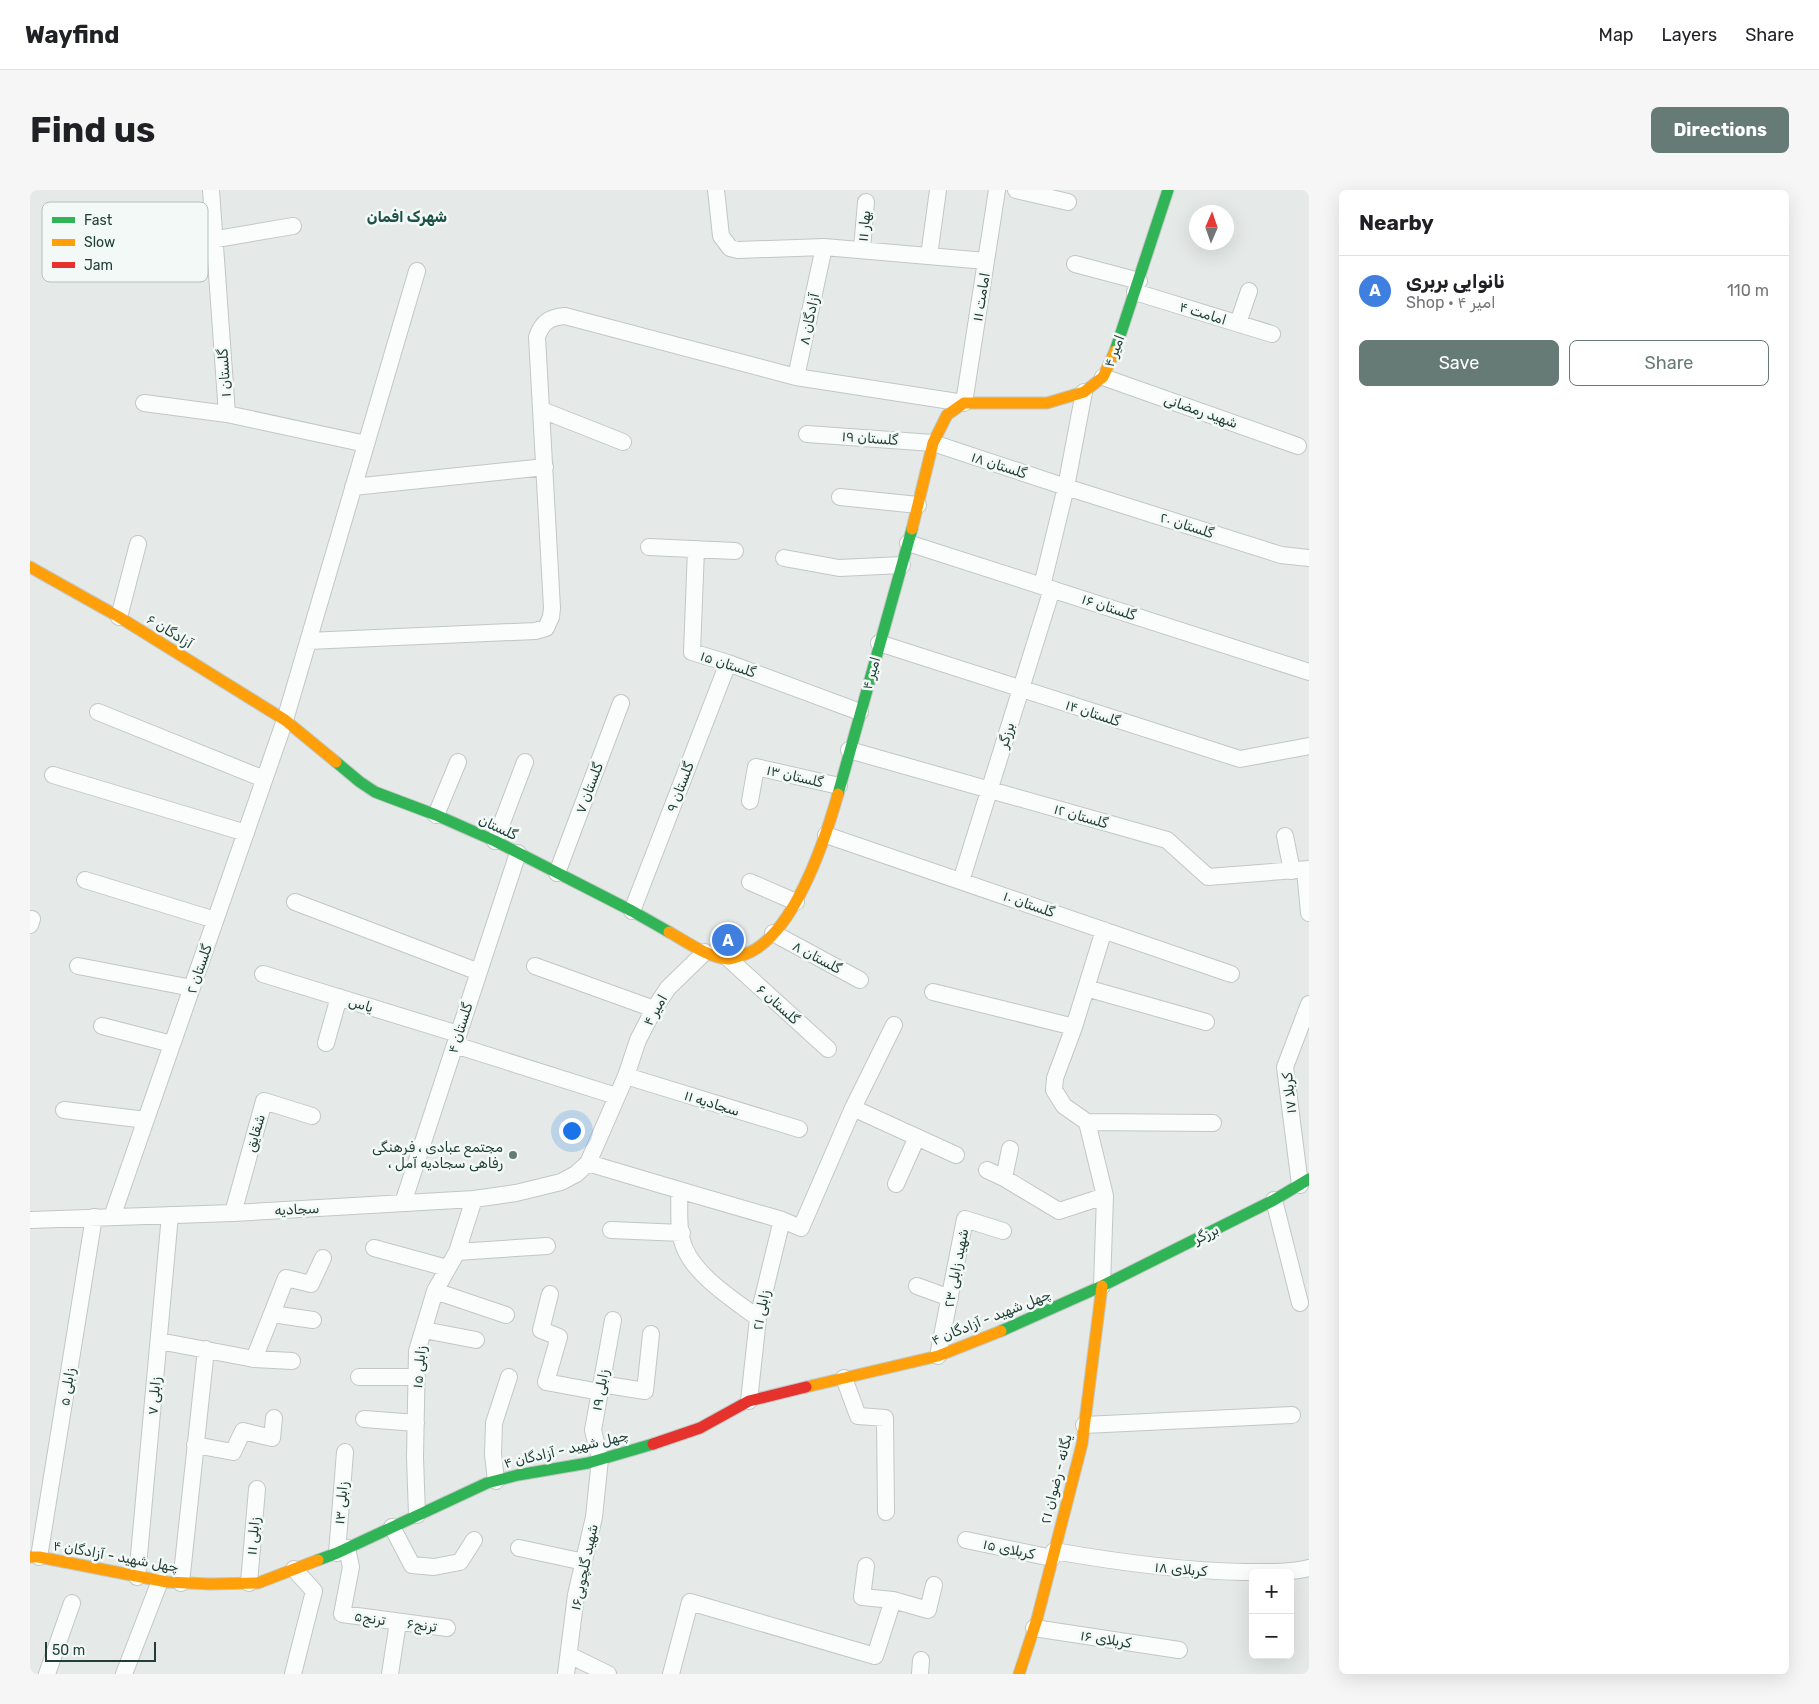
<!DOCTYPE html>
<html lang="en">
<head>
<meta charset="utf-8">
<style>
  :root { --surface:#fff; --page:#f6f6f6; --text:#202124; --muted:#757577; --line:#e0e0e0; --accent:#667a76 }
  body { margin:0; font-family:Rubik,"Noto Naskh Arabic",sans-serif; background:var(--page); color:var(--text) }
  .controls { position:absolute; right:15px; bottom:15px; display:grid; overflow:hidden; border-radius:8px; box-shadow:0 5px 20px #0002 }
  .controls button { width:45px; height:45px; display:grid; place-items:center; padding:0; border:0; border-bottom:1px solid var(--line); background:var(--surface); color:var(--text); font:25px sans-serif }
  .compass { position:absolute; left:1159px; top:15px; width:45px; height:45px; border-radius:50%; background:var(--surface); box-shadow:0 5px 20px #0002; rotate:2deg }
  .scale { position:absolute; left:15px; bottom:12px; width:111px; box-sizing:border-box; padding-left:5px; border:2px solid #213e38; border-top:0; font-size:14px; line-height:18px; white-space:nowrap; color:#213e38; -webkit-text-stroke:4px #f3f9f6; paint-order:stroke }
  .you { position:absolute; left:541px; top:940px; width:18px; height:18px; margin:-12px; border:4px solid #fff; border-radius:50%; background:#1a73e8; box-shadow:0 0 0 8px #1a73e833 }
  .badge { display:grid; place-items:center; width:32px; height:32px; border-radius:50%; background:var(--accent); color:#fff; font-size:16px; font-weight:700 }
  .pin { position:absolute; translate:-50% -50%; border:2px solid #fff; box-shadow:0 1px 5px #0006 }
  .list { margin:0; padding:0; list-style:none }
  h2 { display:flex; justify-content:space-between; align-items:center; height:65px; margin:0; padding:0 20px; font-size:21px }
  h2 small { font-size:16px; font-weight:400; color:var(--muted) }
  .list li { display:grid; grid-template-columns:32px 1fr auto; gap:15px; align-items:center; box-sizing:border-box; height:70px; padding:0 20px; border-top:1px solid var(--line) }
  .list b { display:block; font-size:19px; white-space:nowrap }
  .list p { margin:0; font-size:16px; white-space:nowrap; color:var(--muted) }
  .list em { font-size:16px; font-style:normal; color:var(--muted) }
  .actions { display:flex; gap:10px; padding:15px 20px }
  .actions a { flex:1; padding:11px 0; border:1px solid var(--accent); border-radius:8px; text-align:center; font-size:18px; color:var(--accent) }
  .actions .main { background:var(--accent); color:#fff }
  .map { position:relative; flex:none; width:1279px; height:1484px; overflow:hidden; border-radius:8px }
  header { display:flex; align-items:center; gap:30px; box-sizing:border-box; height:70px; padding:0 25px; background:var(--surface); border-bottom:1px solid var(--line) }
  header strong { font-size:24px }
  nav { display:flex; gap:28px; margin-inline-start:auto; font-size:18px }
  .intro { display:flex; align-items:center; justify-content:space-between; box-sizing:border-box; height:120px; padding:0 30px }
  h1 { margin:0; font-size:35px }
  .button { padding:12px 22px; border-radius:8px; background:var(--accent); color:#fff; font-size:18px; font-weight:700 }
  main { display:flex; gap:30px; padding:0 30px }
  aside { flex:1; background:var(--surface); border-radius:8px; box-shadow:0 5px 20px #0002 }
  .map>svg:first-child { display:block }
  .lines { fill:none; stroke-linecap:round; stroke-linejoin:round }
  .street-casing { stroke:#c2c7c5; stroke-width:18 }
  .fast-casing { stroke:#c0c8c5; stroke-width:13 }
  .slow-casing { stroke:#c0c8c5; stroke-width:13 }
  .jam-casing { stroke:#c0c8c5; stroke-width:13 }
  .street { stroke:#fbfcfc; stroke-width:16 }
  .fast { stroke:#30b455; stroke-width:11 }
  .slow { stroke:#ff9f0a; stroke-width:11 }
  .jam { stroke:#e5322d; stroke-width:11 }
  .poi-dot { fill:#667a76; stroke:#f3f9f6; stroke-width:2 }
  .labels { text-anchor:middle; stroke-width:5; stroke-linejoin:round; paint-order:stroke }
  .street-label { font-size:14px; fill:#213e38; stroke:#f3f9f6 }
  .poi-label { font-size:14px; fill:#213e38; stroke:#f3f9f6; text-anchor:end }
  .neighbourhood-label { font-size:15px; font-weight:bold; fill:#1c5147; stroke:#f3f9f6 }
  .key { fill:#f3f9f6; stroke:#b4c1bd; stroke-width:1 }
  .key-label { font-size:14px; fill:#213e38 }
</style>
</head>
<body>
<header>
<strong>Wayfind</strong>
<nav><a>Map</a><a>Layers</a><a>Share</a></nav>
</header>
<div class="intro"><h1>Find us</h1><a class="button">Directions</a></div>
<main>
<div class="map">
<svg width="1279" height="1484" viewBox="0 0 1279 1484">
  <rect width="100%" height="100%" fill="#e5eae8"/>
  <g class="lines">
    <defs>
      <path id="street" d="M181 0 197 224 336 254
        M686 0 691 46 700 58 708 60 794 57 766 187 934 213 967 0
        M986 0 1038 12
        M794 57 956 71
        M832 59 836 12
        M99 64 263 36
        M899 66 908 0
        M1045 74 1109 91
        M1105 102 1242 144
        M1208 133 1219 101
        M1073 187 1268 256
        M114 213 197 224
        M512 220 593 252
        M777 244 903 253 1036 297 1251 365 1279 368
        M323 297 515 277
        M810 307 888 315
        M878 353 1279 482
        M619 357 705 361
        M666 359 662 462 698 473 830 522
        M754 368 809 378 872 375
        M1012 396 1036 297 1054 202
        M89 427 108 354
        M278 451 505 441 516 438 521 427 522 418 507 147C512 132 520 127 535 126L766 187
        M849 453 1210 569 1279 556
        M68 522 234 589
        M819 560 1137 650 1178 687 1279 679
        M23 585 216 643
        M720 611 726 577 809 596
        M406 625 428 572
        M796 645 1201 784
        M1255 646 1262 681
        M465 651 495 572
        M1275 680 1279 723
        M527 683 591 513
        M55 690 185 730
        M931 691 1022 399
        M720 692 766 712
        M265 712 449 782
        M602 721 698 473
        M0 735 2 729
        M1074 740 1044 837 1025 888 1024 900 1034 916 1057 932 1183 933
        M743 743 830 790
        M699 769 798 859
        M48 776 162 798
        M505 776 624 819
        M233 784 428 844
        M1056 798 1176 832
        M903 802 1044 837
        M72 836 142 854
        M296 853 309 807
        M425 855 586 906
        M596 886 769 939
        M823 918 926 965
        M34 920 116 930
        M1057 932 1075 1006 1072 1096
        M558 973 649 1000C650 1018 647 1042 655 1059 667 1087 704 1110 728 1128
        M957 980 974 988 1029 1021 1075 1006
        M974 988 980 959
        M866 994 887 947
        M1270 995 1255 877 1279 814
        M649 1000 752 1030 771 1038 823 918 864 835
        M1244 1010 1270 1113
        M373 1013 488 663
        M203 1023 234 911 282 926
        M82 1027 255 530 387 81
        M0 1030 203 1023 444 1009 486 1003 531 992 546 984 558 973 596 886 608 850 624 819 638 798 675 762
        M581 1040 652 1043
        M344 1058 417 1078
        M427 1062 517 1056
        M887 1096 920 1108
        M405 1101 476 1125
        M520 1104 511 1140 529 1147 516 1192 570 1202
        M242 1124 283 1130
        M394 1140 446 1150
        M129 1151 224 1169 262 1171
        M908 1166 935 1029 973 1041
        M224 1169 256 1088 281 1094 293 1068
        M329 1187H387
        M814 1188 828 1226 855 1228 856 1322
        M571 1194 615 1201 621 1144
        M719 1211 728 1128 752 1030
        M334 1229 386 1233
        M1054 1235 1262 1225
        M165 1255 203 1262 213 1241 242 1248 244 1228
        M466 1291 463 1264 464 1233 479 1187
        M387 1325 385 1267 387 1161 405 1101 427 1062 444 1009
        M362 1337 382 1375 404 1377 430 1372 444 1350
        M936 1350 1022 1368
        M317 1358 321 1377 312 1424 417 1438
        M489 1358 554 1372
        M1024 1361C1087 1372 1150 1381 1214 1382 1236 1382 1258 1383 1279 1378
        M307 1363 315 1262
        M9 1367 64 1027
        M836 1376 832 1407 863 1410 898 1420 904 1395
        M107 1387 140 1025
        M151 1393 176 1159
        M219 1393 227 1299
        M1004 1438 1149 1460
        M539 1465 578 1484
        M17 1484 42 1413
        M94 1484 130 1391
        M263 1484 284 1401 264 1379
        M360 1484 368 1432
        M536 1484 546 1405 564 1327 570 1269 563 1240 583 1130
        M641 1484 660 1412 845 1466 863 1410
        M890 1484 891 1470"/>
      <path id="fast" d="M1085 161 1138 0
        M306 572 330 592 345 602 406 625 465 651 602 721 639 742
        M808 604 882 339
        M971 1141 1072 1096 1244 1010 1279 989
        M288 1370 307 1363 457 1293 488 1285 558 1273 623 1254"/>
      <path id="slow" d="M882 339 903 253 917 225 934 213H1017L1054 202 1073 187 1085 161
        M0 377 89 427 255 530 306 572
        M639 742C657 752 677 767 698 769 702 769 708 766 713 765 763 749 795 650 808 604
        M776 1197 908 1166 971 1141
        M0 1367H9L137 1392 180 1394 228 1393 288 1370
        M989 1484 1007 1429 1052 1254 1072 1096"/>
      <path id="jam" d="M623 1254 670 1238 719 1211 776 1197"/>
    </defs>
    <use href="#street" class="street-casing"/>
    <use href="#fast" class="fast-casing"/>
    <use href="#slow" class="slow-casing"/>
    <use href="#jam" class="jam-casing"/>
    <use href="#street" class="street"/>
    <use href="#fast" class="fast"/>
    <use href="#slow" class="slow"/>
    <use href="#jam" class="jam"/>
  </g>
  <circle class="poi-dot" cx="483" cy="965" r="5"/>
  <g class="labels">
    <g class="street-label">
      <text transform="translate(834 36) rotate(-85)" y="5">بهار ۱۱</text>
      <text transform="translate(951 107) rotate(-81)" y="5">امامت ۱۱</text>
      <text transform="translate(1173 123) rotate(17)" y="5">امامت ۴</text>
      <text transform="translate(779 129) rotate(-78)" y="5">آزادگان ۸</text>
      <text transform="translate(1084 161) rotate(-69)" y="5">امیر ۴</text>
      <text transform="translate(194 183) rotate(-94)" y="5">گلستان ۱</text>
      <text transform="translate(1171 221) rotate(19)" y="5">شهید رمضانی</text>
      <text transform="translate(840 248) rotate(4)" y="5">گلستان ۱۹</text>
      <text transform="translate(969 275) rotate(18)" y="5">گلستان ۱۸</text>
      <text transform="translate(1157 335) rotate(18)" y="5">گلستان ۲۰</text>
      <text transform="translate(1079 417) rotate(18)" y="5">گلستان ۱۶</text>
      <text transform="translate(140 441) rotate(32)" y="5">آزادگان ۶</text>
      <text transform="translate(698 474) rotate(18)" y="5">گلستان ۱۵</text>
      <text transform="translate(841 483) rotate(-74)" y="5">امیر ۴</text>
      <text transform="translate(1063 523) rotate(18)" y="5">گلستان ۱۴</text>
      <text transform="translate(976 545) rotate(-73)" y="5">برزگر</text>
      <text transform="translate(765 586) rotate(13)" y="5">گلستان ۱۳</text>
      <text transform="translate(650 597) rotate(-69)" y="5">گلستان ۹</text>
      <text transform="translate(559 598) rotate(-69)" y="5">گلستان ۷</text>
      <text transform="translate(1051 626) rotate(16)" y="5">گلستان ۱۲</text>
      <text transform="translate(468 637) rotate(25)" y="5">گلستان</text>
      <text transform="translate(999 714) rotate(19)" y="5">گلستان ۱۰</text>
      <text transform="translate(787 767) rotate(28)" y="5">گلستان ۸</text>
      <text transform="translate(169 779) rotate(-71)" y="5">گلستان ۲</text>
      <text transform="translate(331 814) rotate(17)" y="5">یاس</text>
      <text transform="translate(748 814) rotate(42)" y="5">گلستان ۶</text>
      <text transform="translate(625 820) rotate(-60)" y="5">امیر ۴</text>
      <text transform="translate(430 838) rotate(-72)" y="5">گلستان ۴</text>
      <text transform="translate(1259 903) rotate(-96)" y="5">کربلا ۱۷</text>
      <text transform="translate(682 913) rotate(17)" y="5">سجادیه ۱۱</text>
      <text transform="translate(225 943) rotate(-74)" y="5">شقایق</text>
      <text transform="translate(267 1019) rotate(-3)" y="5">سجادیه</text>
      <text transform="translate(1176 1044) rotate(-26)" y="5">برزگر</text>
      <text transform="translate(926 1078) rotate(-79)" y="5">شهید زابلی ۲۳</text>
      <text transform="translate(731 1120) rotate(-79)" y="5">زابلی ۲۱</text>
      <text transform="translate(961 1127) rotate(-22)" y="5">چهل شهید - آزادگان ۴</text>
      <text transform="translate(389 1177) rotate(-85)" y="5">زابلی ۱۵</text>
      <text transform="translate(37 1197) rotate(-81)" y="5">زابلی ۵</text>
      <text transform="translate(570 1200) rotate(-80)" y="5">زابلی ۱۹</text>
      <text transform="translate(124 1206) rotate(-85)" y="5">زابلی ۷</text>
      <text transform="translate(536 1259) rotate(-13)" y="5">چهل شهید - آزادگان ۴</text>
      <text transform="translate(1026 1289) rotate(-76)" y="5">یگانه - رضوان ۲۱</text>
      <text transform="translate(311 1313) rotate(-85)" y="5">زابلی ۱۳</text>
      <text transform="translate(223 1346) rotate(-85)" y="5">زابلی ۱۱</text>
      <text transform="translate(979 1359) rotate(12)" y="5">کربلای ۱۵</text>
      <text transform="translate(86 1366) rotate(10)" y="5">چهل شهید - آزادگان ۴</text>
      <text transform="translate(554 1377) rotate(-78)" y="5">شهید گلچوبی۱۶</text>
      <text transform="translate(1151 1379) rotate(5)" y="5">کربلای ۱۸</text>
      <text transform="translate(340 1428) rotate(9)" y="5">ترنج۵</text>
      <text transform="translate(392 1435) rotate(7)" y="5">ترنج۶</text>
      <text transform="translate(1076 1449) rotate(9)" y="5">کربلای ۱۶</text>
    </g>
    <g class="poi-label">
      <text x="473" y="962">مجتمع عبادی ، فرهنگی<tspan x="473" dy="16">، رفاهی سجادیه آمل</tspan></text>
    </g>
    <g class="neighbourhood-label">
      <text x="377" y="32">شهرک افمان</text>
    </g>
  </g>
  <rect x="12" y="12" width="166" height="80" rx="8" class="key"/>
  <rect x="22" y="27" width="23" height="6" fill="#30b455"/>
  <rect x="22" y="49" width="23" height="7" fill="#ff9f0a"/>
  <rect x="22" y="72" width="23" height="6" fill="#e5322d"/>
  <g class="key-label">
    <text x="54" y="35">Fast</text>
    <text x="54" y="57">Slow</text>
    <text x="54" y="80">Jam</text>
  </g>
</svg>
<div class="controls">
<button>+</button>
<button>−</button>
</div>
<svg class="compass" viewBox="-18 -18 36 36"><path d="M0-13l5 13h-10z" fill="#e53935"/><path d="M0 13l5-13h-10z" fill="#757577"/></svg>
<div class="scale">50 m</div>
<div class="you"></div>
<div class="pin badge" style="left:698px;top:750px;background:#3f7fe0">A</div>
</div>
<aside>
<h2>Nearby<small></small></h2>
<ul class="list">
<li><span class="badge" style="background:#3f7fe0">A</span><div><b>نانوایی بربری</b><p>Shop · امیر ۴</p></div><em>110 m</em></li>
</ul>
<div class="actions"><a class="main">Save</a><a>Share</a></div>
</aside>
</main>
</body>
</html>
